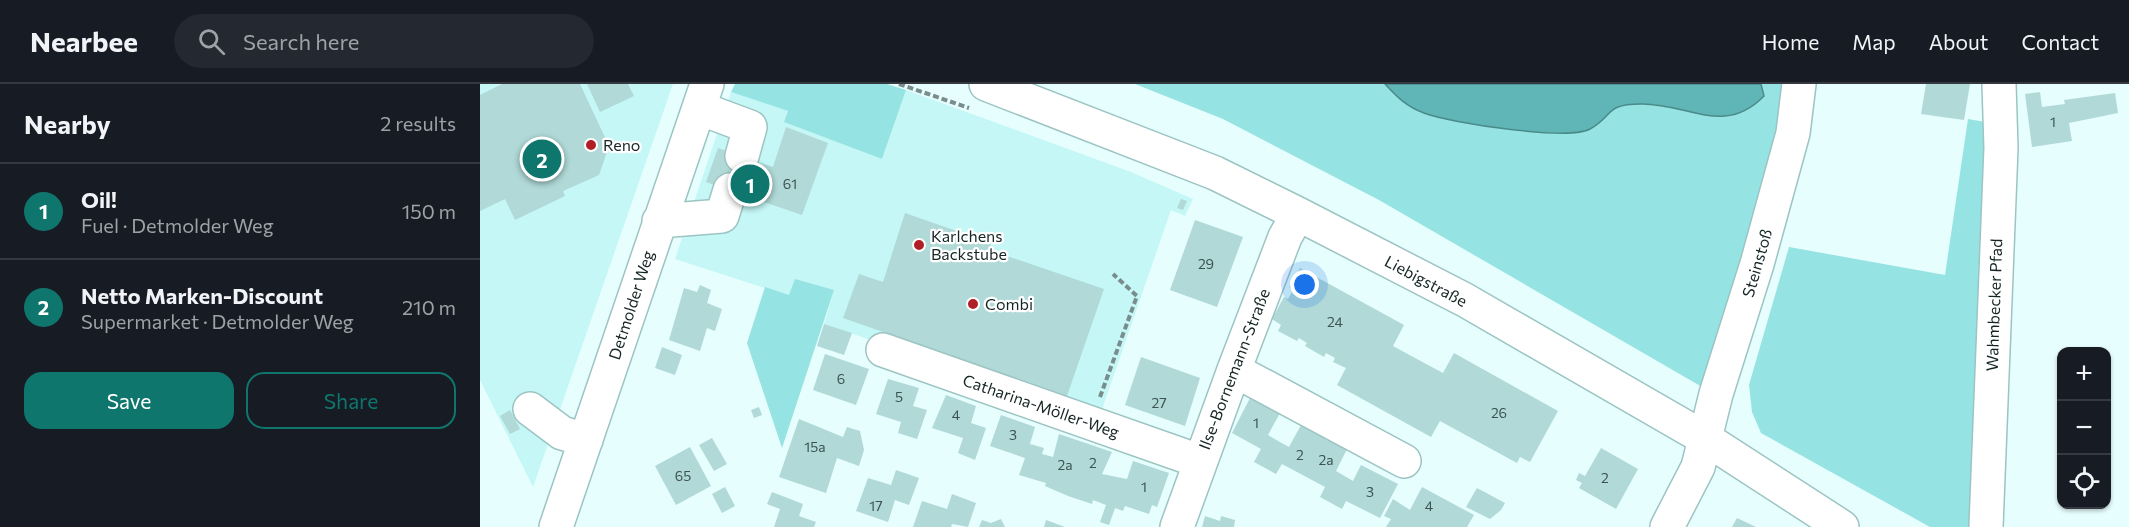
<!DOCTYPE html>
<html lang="en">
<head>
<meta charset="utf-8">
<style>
  :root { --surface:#171b24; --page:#242831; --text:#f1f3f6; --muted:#9ea1a6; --line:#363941; --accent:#0f766e }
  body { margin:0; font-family:Commissioner,sans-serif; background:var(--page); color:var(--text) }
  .controls { position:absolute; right:18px; bottom:18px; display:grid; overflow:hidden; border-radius:12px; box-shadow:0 2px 4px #0004 }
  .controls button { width:54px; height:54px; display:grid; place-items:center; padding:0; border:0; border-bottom:2px solid var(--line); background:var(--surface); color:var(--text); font:30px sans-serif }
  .you { position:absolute; left:825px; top:201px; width:21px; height:21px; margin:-15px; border:4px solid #fff; border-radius:50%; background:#1a73e8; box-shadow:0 0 0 9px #1a73e833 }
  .badge { display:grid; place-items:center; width:39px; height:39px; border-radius:50%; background:var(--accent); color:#fff; font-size:20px; font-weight:700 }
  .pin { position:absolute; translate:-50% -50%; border:3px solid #fff; box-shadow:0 2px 6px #0006 }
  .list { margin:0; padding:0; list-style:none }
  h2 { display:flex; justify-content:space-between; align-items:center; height:78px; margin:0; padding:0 24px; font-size:26px }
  h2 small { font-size:20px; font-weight:400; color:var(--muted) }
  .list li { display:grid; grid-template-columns:39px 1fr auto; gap:18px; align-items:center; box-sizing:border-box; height:96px; padding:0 24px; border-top:2px solid var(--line) }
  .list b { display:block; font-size:22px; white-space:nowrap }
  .list p { margin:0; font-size:20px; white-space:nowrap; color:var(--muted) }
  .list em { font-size:20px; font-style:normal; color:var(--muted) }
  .actions { display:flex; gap:12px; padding:18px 24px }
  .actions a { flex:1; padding:14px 0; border:2px solid var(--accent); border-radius:18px; text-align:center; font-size:21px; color:var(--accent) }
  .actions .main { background:var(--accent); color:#fff }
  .icon { flex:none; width:33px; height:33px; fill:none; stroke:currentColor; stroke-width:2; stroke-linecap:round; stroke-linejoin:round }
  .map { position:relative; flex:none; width:1649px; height:443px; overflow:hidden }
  header { display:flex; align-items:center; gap:36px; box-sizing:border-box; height:84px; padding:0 30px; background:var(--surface); border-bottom:2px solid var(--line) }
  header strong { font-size:28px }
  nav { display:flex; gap:33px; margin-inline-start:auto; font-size:21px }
  .search { width:420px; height:54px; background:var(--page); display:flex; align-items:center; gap:15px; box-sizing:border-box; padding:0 21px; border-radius:33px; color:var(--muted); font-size:22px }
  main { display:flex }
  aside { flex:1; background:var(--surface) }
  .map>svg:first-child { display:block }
  .built { fill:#c4f7f6 }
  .green { fill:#96e3e3 }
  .water { fill:#60b6b6; stroke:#4a8b8a; stroke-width:1.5 }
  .building { fill:#b0d9d8 }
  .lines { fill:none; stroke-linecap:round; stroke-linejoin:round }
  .minor-casing { stroke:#9cc4c3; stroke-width:36 }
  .path { stroke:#798d8c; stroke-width:4; stroke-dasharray:6 3; stroke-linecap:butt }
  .minor { stroke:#fff; stroke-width:33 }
  .poi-dot { fill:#b11f26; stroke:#fff; stroke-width:2 }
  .labels { text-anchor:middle; stroke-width:4.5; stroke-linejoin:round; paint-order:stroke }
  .number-label { font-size:14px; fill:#3c5352 }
  .poi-label { font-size:16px; fill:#162625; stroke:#fff; text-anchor:start }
  .street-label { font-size:16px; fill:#162625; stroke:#fff }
</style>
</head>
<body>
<header>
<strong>Nearbee</strong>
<div class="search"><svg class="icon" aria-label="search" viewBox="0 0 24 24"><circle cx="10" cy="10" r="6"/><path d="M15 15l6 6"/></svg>Search here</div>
<nav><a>Home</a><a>Map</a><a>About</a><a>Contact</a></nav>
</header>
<main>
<aside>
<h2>Nearby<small>2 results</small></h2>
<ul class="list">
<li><span class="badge">1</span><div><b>Oil!</b><p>Fuel · Detmolder Weg</p></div><em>150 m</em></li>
<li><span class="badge">2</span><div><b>Netto Marken-Discount</b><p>Supermarket · Detmolder Weg</p></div><em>210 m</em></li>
</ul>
<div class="actions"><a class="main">Save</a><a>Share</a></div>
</aside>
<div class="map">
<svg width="1649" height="443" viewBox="0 0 1649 443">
  <rect width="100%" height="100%" fill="#e6fefd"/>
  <path class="built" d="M0 0H193L53 403 0 296Z
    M426 6 651 88 713 115 705 132 691 126 619 334 344 240 354 206 310 212 195 175 251 8 308 27 305 38 402 75Z"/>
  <path class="green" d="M255 0H407L426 6 402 75 304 38 308 27 251 8Z
    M655 0H905C917 13 927 23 944 29 970 39 1089 57 1110 45 1134 32 1123 20 1160 20 1208 19 1245 53 1284 12L1281 0H1306L1305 42 1229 307 899 116 743 35Z
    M1488 35 1511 39 1491 443H1450L1281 349 1272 328 1269 301 1309 163 1465 191Z
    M315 195 354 206 302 364 267 259 285 203 309 211Z"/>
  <path class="water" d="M905 0H1281L1284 12C1244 53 1208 19 1161 20 1124 20 1134 32 1110 45 1089 57 970 39 944 29 927 23 917 13 905 0Z"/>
  <path class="building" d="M22 0H100L129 62 119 91 83 107 85 112 35 136 25 115 0 127V11Z
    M107 0H148L154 12 120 28Z
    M1446 0H1490L1484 36 1441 30Z
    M1560 8 1562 23 1585 20 1584 16 1635 9 1638 29 1589 39 1592 57 1552 63 1545 10Z
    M306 43 348 59 322 131 226 98 238 64 293 83Z
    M701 115 707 117 703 126 697 124Z
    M425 129 511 159 509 165 524 171 624 205 587 312 363 234 379 190 403 198Z
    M715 136 763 153 737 223 690 206Z
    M820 184 924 241 913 262 948 281 963 289 974 269 1078 327 1050 378 1040 373 1037 379 960 337 951 353 857 301 866 284 853 278 855 274 846 269 844 273 825 262 827 259 819 254 817 257 798 247 801 241 792 235 804 213 808 215 813 206 809 203Z
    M220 201 231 206 227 219 242 225 235 247 227 244 220 267 189 256 204 204 217 208Z
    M344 240 372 249 364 271 337 262Z
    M182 263 202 271 195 291 175 284Z
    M345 270 389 285 376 321 333 306Z
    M661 273 720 294 705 342 645 321Z
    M408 295 439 304 433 322 447 326 437 355 418 349 421 338 396 330Z
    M466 311 496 322 491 339 506 344 495 376 478 369 483 354 452 344Z
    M770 314 800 329 788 351 798 357 809 363 821 341 867 365 856 387 873 397 881 381 918 400 900 434 866 417 862 425 840 413 845 403 802 380 796 390 774 378 781 365 752 349Z
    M279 323 282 331 274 334 271 326Z
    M30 326 40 345 30 350 20 332Z
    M521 331 555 343 550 360 564 364 562 370 573 373 579 350 632 368 622 390 647 395 653 377 689 389 677 423 672 421 669 430 645 422 643 427 635 424 629 441 620 438 626 421 613 416 612 420 588 412 565 402 566 399 539 391 545 374 510 362Z
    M319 335 363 353 367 343 380 347 384 366 379 382 357 374 346 409 299 393Z
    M232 354 247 380 234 387 219 361Z
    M210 363 231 402 196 421 175 382Z
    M1121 364 1158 385 1136 425 1099 404 1102 399 1096 396 1099 389 1105 392Z
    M416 386 439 394 429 421 415 416 408 438 376 427 388 394 411 401Z
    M245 403 255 422 242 429 232 410Z
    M942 403 994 431 987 443H906L911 435 904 432 913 415 930 426Z
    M997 404 1025 419 1021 426 1010 435 986 423Z
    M292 408 323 420 319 432 336 438 334 443H294L300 425 287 420Z
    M472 410 496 419 488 443 472 440 471 443H433L442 417 467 425Z
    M725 432 740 437 741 432 755 436 754 443H722Z
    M1257 434 1276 443H1252Z
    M521 435 525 443H499L502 436 511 439Z
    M566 436 585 443H564Z"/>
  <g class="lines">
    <defs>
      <path id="minor" d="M506 0 735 89 818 130 985 216 1226 355 1362 443
        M219 24 270 43 262 72
        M179 137 242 132 250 106
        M403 266 719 377
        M754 286 924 377
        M50 325 82 349 106 356
        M76 443 227 0
        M697 443 754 286 805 153 818 130
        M1187 443 1218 383 1236 310 1277 180 1313 49 1319 0
        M1506 443 1521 64 1519 0"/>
    </defs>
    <use href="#minor" class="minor-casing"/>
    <path class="path" d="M419 0 489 24
      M620 313 657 212 633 190"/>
    <use href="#minor" class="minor"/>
  </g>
  <g class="poi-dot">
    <circle cx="111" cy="61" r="6"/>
    <circle cx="439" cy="161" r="6"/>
    <circle cx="493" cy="220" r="6"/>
  </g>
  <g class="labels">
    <g class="number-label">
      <text x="1573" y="43">1</text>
      <text x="310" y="105">61</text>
      <text x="726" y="185">29</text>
      <text x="855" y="243">24</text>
      <text x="361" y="300">6</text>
      <text x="419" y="318">5</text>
      <text x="679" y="324">27</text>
      <text x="1019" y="334">26</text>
      <text x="476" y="336">4</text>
      <text x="776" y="344">1</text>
      <text x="533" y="356">3</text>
      <text x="335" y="368">15a</text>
      <text x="820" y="376">2</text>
      <text x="846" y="381">2a</text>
      <text x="613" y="384">2</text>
      <text x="585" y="386">2a</text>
      <text x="203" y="397">65</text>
      <text x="1125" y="399">2</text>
      <text x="664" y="408">1</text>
      <text x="890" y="413">3</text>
      <text x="396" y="427">17</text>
      <text x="949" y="427">4</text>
    </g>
    <g class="poi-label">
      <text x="123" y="67">Reno</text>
      <text x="451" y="158">Karlchens<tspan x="451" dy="18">Backstube</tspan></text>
      <text x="505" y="226">Combi</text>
    </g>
    <g class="street-label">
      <text transform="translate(1277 179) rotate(-74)" y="6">Steinstoß</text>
      <text transform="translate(946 197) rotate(28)" y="6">Liebigstraße</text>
      <text transform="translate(151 221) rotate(-72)" y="6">Detmolder Weg</text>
      <text transform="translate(1514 221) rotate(-88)" y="6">Wahmbecker Pfad</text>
      <text transform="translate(754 285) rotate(-69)" y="6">Ilse-Bornemann-Straße</text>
      <text transform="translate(561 322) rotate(19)" y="6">Catharina-Möller-Weg</text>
    </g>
  </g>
</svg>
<div class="controls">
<button>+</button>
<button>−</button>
<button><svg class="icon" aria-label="locate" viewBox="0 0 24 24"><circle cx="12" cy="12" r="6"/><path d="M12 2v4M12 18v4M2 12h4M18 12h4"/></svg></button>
</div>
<div class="you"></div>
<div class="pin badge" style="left:270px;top:100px">1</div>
<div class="pin badge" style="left:62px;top:75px">2</div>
</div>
</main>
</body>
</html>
